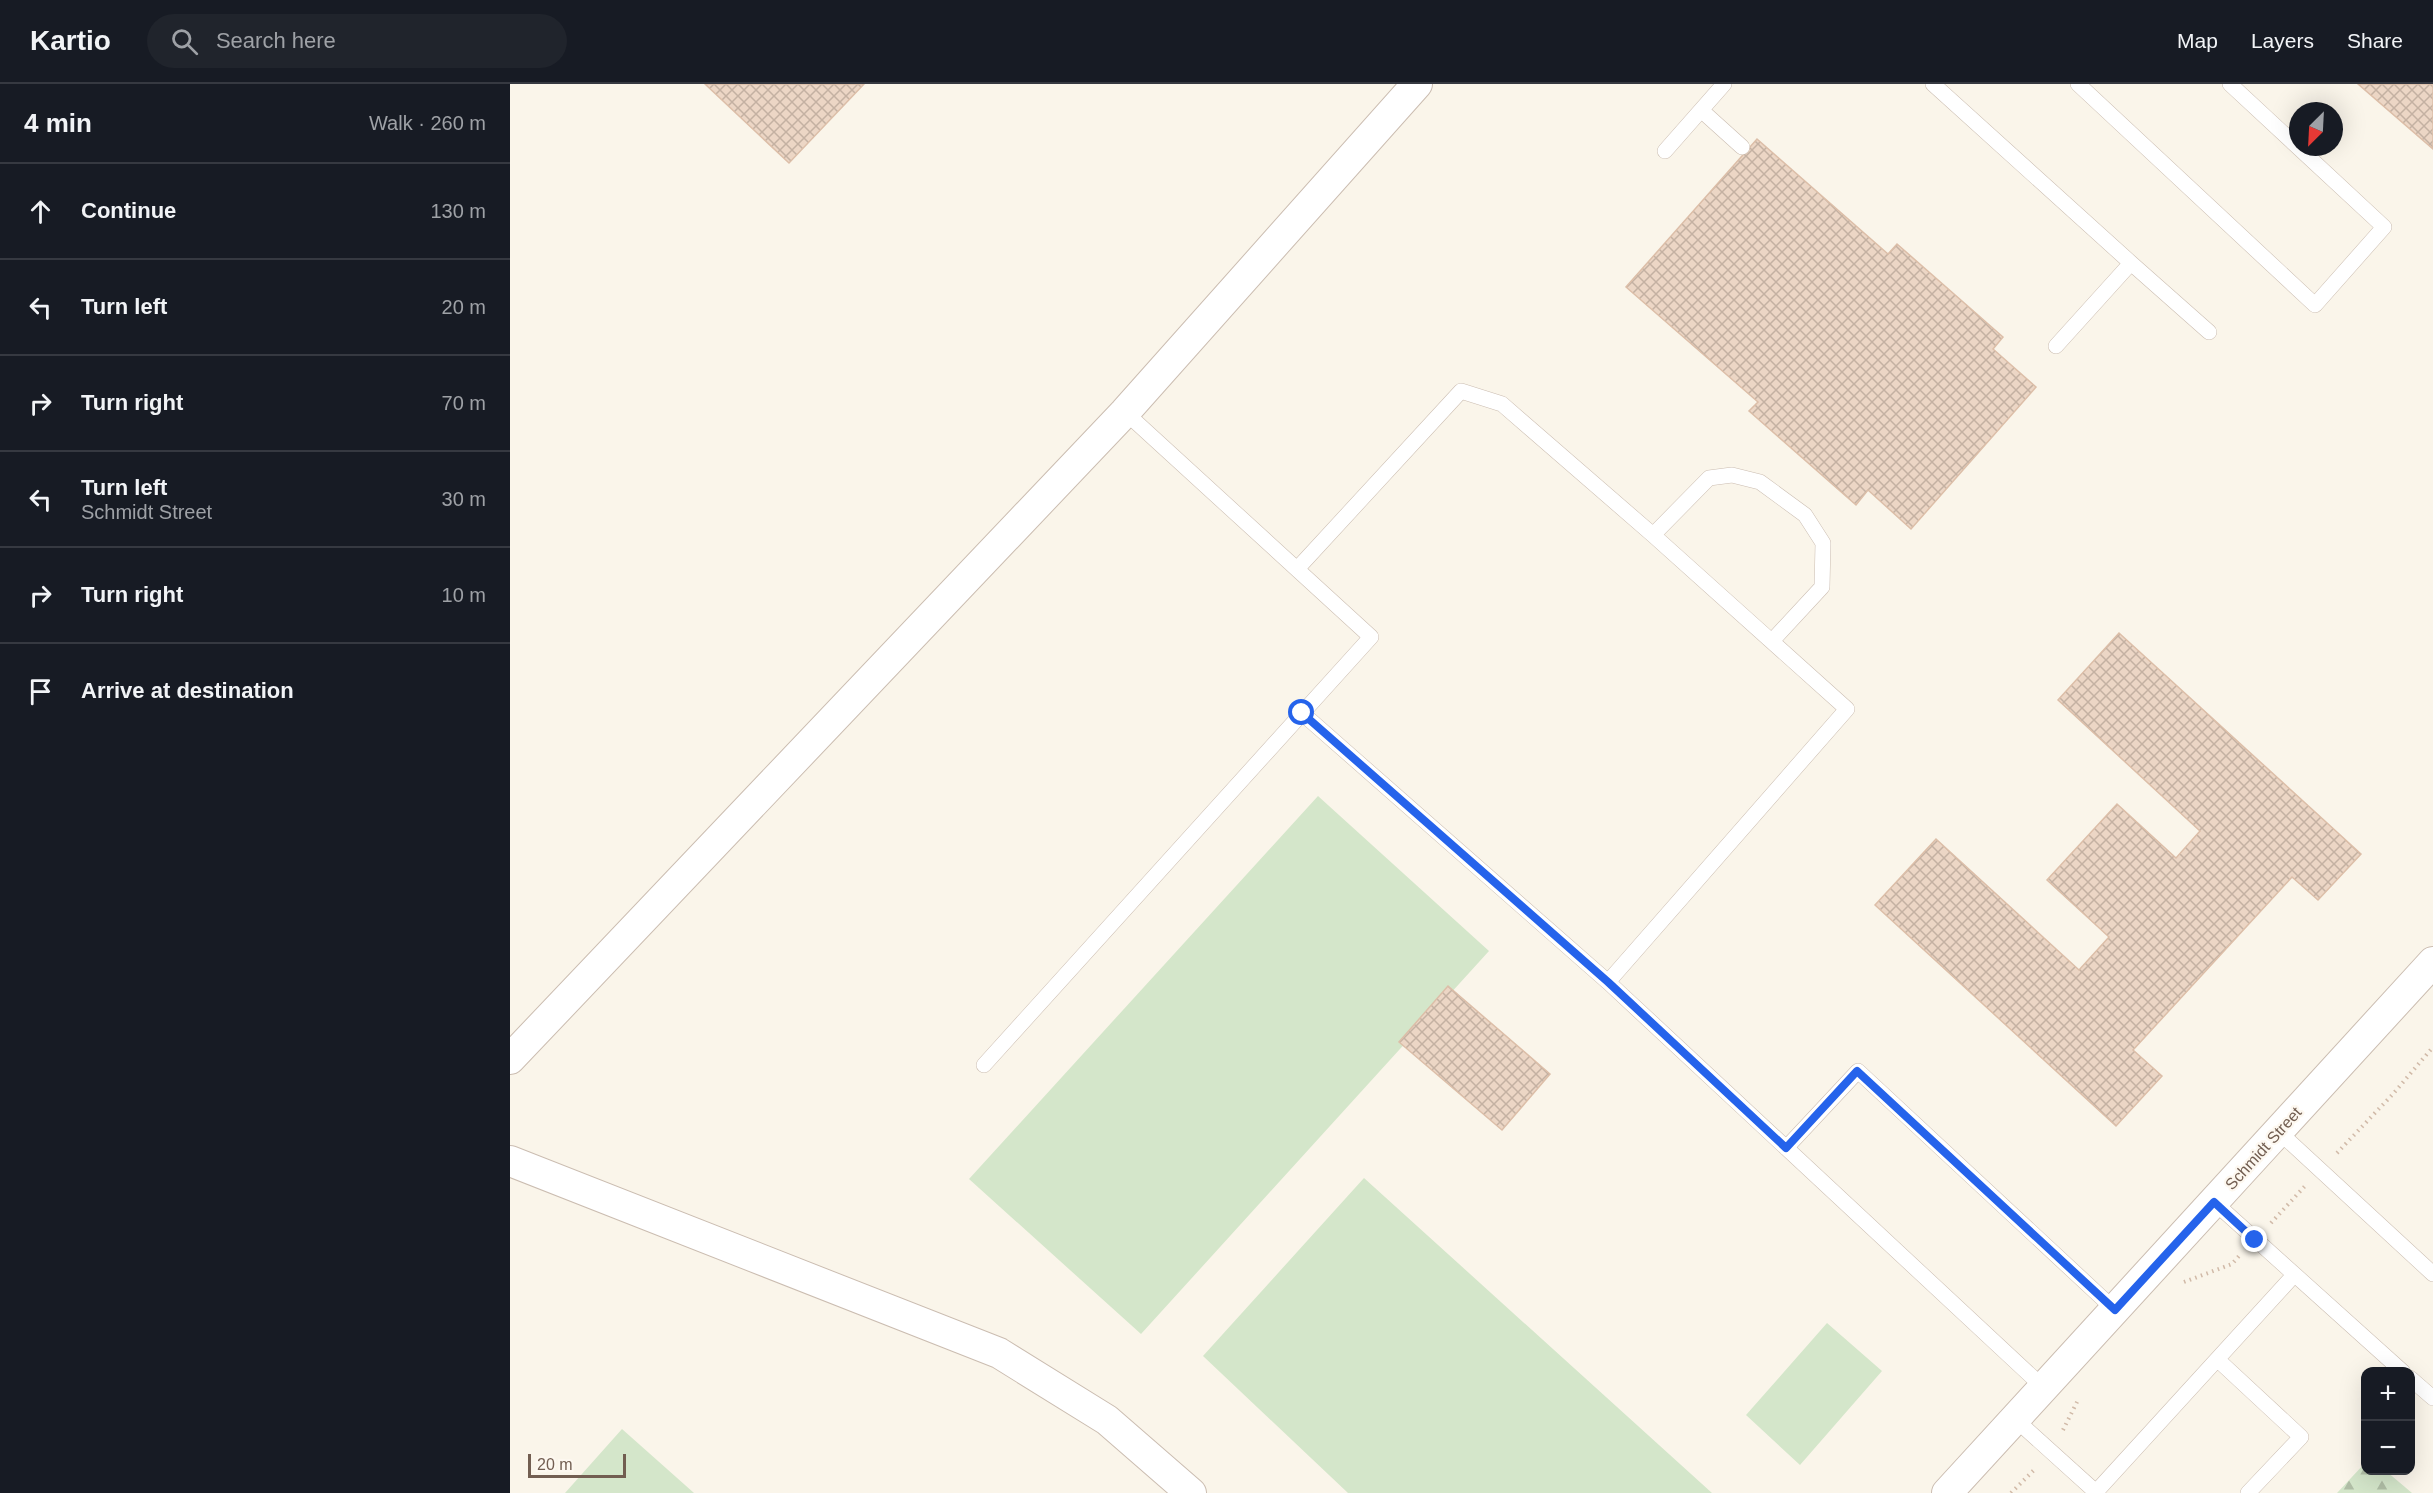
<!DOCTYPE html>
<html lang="en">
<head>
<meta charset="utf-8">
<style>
  :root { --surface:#171b24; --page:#20242c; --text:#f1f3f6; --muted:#9ea1a6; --line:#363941 }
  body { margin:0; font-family:Arial,sans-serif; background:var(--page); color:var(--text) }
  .controls { position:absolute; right:18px; bottom:18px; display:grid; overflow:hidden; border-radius:12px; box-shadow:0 6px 24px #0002 }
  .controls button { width:54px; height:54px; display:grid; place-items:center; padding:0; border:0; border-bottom:2px solid var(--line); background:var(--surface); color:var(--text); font:30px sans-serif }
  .compass { position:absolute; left:1779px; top:18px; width:54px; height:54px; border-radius:50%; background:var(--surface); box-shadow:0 6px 24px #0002; rotate:204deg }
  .scale { position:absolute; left:18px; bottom:15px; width:98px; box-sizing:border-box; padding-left:6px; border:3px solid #725e51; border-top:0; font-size:16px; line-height:21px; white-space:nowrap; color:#725e51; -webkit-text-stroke:4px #fdf8f0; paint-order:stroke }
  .stop { position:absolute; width:18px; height:18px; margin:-14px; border:4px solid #2563eb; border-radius:50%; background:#fff }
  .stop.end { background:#2563eb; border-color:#fff; box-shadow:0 2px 6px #0008 }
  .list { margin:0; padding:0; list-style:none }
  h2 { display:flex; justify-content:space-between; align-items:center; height:78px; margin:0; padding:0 24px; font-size:26px }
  h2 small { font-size:20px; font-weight:400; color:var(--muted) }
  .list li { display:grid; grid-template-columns:39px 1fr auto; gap:18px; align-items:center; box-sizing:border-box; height:96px; padding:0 24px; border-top:2px solid var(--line) }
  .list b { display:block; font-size:22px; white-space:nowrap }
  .list p { margin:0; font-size:20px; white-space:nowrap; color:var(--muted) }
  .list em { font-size:20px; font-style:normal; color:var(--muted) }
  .icon { flex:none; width:33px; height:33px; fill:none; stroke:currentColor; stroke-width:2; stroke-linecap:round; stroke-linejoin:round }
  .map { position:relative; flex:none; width:1923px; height:1409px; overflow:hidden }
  header { display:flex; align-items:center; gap:36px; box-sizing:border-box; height:84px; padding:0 30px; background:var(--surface); border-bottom:2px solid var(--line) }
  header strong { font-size:28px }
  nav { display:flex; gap:33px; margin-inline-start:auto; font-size:21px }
  .search { width:420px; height:54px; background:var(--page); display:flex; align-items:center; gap:15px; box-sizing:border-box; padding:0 21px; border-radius:33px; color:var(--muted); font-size:22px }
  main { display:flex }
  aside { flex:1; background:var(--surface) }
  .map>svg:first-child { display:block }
  .forest { fill:url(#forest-firs) }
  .garden { fill:#d4e6ca }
  .building { fill:url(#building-cross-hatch); stroke:#dcbea8; stroke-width:1.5 }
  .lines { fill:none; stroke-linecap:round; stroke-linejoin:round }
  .service-casing { stroke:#cbbdb1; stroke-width:16 }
  .minor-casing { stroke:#cbbdb1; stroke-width:32 }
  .path { stroke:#d1baa8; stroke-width:4; stroke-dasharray:1.5 4.5; stroke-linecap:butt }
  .service { stroke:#fff; stroke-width:15 }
  .minor { stroke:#fff; stroke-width:30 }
  .route { stroke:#2563eb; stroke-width:8 }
  .labels { text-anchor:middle; stroke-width:4.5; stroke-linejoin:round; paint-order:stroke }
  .street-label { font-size:16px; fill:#725e51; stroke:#fdf8f0 }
</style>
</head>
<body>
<header>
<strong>Kartio</strong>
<div class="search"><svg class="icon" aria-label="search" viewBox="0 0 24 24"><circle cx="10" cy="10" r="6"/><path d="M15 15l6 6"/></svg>Search here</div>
<nav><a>Map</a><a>Layers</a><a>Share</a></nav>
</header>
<main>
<aside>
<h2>4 min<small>Walk · 260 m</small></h2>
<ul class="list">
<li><svg class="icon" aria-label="ahead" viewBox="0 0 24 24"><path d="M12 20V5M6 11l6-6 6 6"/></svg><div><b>Continue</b></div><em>130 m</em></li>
<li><svg class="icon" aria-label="left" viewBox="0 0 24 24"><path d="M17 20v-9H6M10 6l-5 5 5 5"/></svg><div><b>Turn left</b></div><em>20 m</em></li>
<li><svg class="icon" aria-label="right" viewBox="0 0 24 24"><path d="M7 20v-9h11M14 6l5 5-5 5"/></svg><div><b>Turn right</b></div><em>70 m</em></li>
<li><svg class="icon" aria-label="left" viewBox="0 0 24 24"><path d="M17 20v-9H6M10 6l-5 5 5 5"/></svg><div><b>Turn left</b><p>Schmidt Street</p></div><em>30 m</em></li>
<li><svg class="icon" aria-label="right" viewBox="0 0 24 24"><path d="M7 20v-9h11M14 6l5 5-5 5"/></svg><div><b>Turn right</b></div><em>10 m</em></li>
<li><svg class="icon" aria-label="arrive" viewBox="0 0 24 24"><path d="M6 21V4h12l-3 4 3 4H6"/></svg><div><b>Arrive at destination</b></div></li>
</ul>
</aside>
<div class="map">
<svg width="1923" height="1409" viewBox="0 0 1923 1409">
  <defs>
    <pattern id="forest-firs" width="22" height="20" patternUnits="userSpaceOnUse" patternTransform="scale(1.5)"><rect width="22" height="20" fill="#d4e6ca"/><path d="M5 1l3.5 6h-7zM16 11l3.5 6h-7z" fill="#b0bea6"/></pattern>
    <pattern id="building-cross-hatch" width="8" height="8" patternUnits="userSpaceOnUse" patternTransform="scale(1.5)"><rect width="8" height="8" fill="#ecd6c5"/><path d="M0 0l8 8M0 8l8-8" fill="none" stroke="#c4b1a2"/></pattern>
  </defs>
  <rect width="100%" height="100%" fill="#faf5ea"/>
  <path class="forest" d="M1855 1379 1856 1386 1876 1387 1902 1409H1827Z"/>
  <path class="garden" d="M808 712 979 867 631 1250 459 1095Z
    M854 1094 1202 1409H838L693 1272Z
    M1317 1239 1372 1287 1290 1381 1236 1331Z
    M112 1345 184 1409H55Z"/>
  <path class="building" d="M195 0H354L279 79Z
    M1848 0H1923V65Z
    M1247 55 1378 170 1387 160 1493 253 1483 265 1526 303 1401 445 1358 406 1346 421 1239 327 1248 318 1116 203Z
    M1609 549 1851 770 1808 816 1782 793 1623 966 1652 992 1606 1042 1365 821 1426 755 1569 886 1599 853 1537 796 1607 720 1666 774 1690 747 1548 616Z
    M938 902 1040 990 992 1046 889 958Z"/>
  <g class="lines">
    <defs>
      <path id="service" d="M1423 0 1621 179 1546 262
        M1568 0 1805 221 1874 143 1720 0
        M1191 26 1232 63
        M1155 67 1214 0
        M1621 179 1699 248
        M1143 451 1199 394 1222 391 1250 398 1295 431 1313 459 1312 503 1262 557
        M787 485 951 307 992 320 1143 451 1337 625 1098 898 792 629
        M1098 898 1534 1304
        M474 981 861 553 615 328
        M1768 1047 1923 1190
        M1276 1064 1348 987 1605 1226
        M1704 1118 1893 1288
        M1708 1276 1791 1353 1738 1409
        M1900 1294 1923 1314
        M1505 1335 1587 1409
        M1585 1409 1784 1191"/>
      <path id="minor" d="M0 975 615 328 907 0
        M0 1077 489 1269 597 1336 681 1409
        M1437 1409 1923 878"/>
    </defs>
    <use href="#service" class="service-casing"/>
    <use href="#minor" class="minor-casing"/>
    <path class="path" d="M1827 1069 1883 1010 1923 963
      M1761 1139 1795 1102
      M1674 1198 1722 1180 1729 1172
      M1553 1346 1568 1316
      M1501 1409 1526 1384"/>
    <use href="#service" class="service"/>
    <use href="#minor" class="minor"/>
  </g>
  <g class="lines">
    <path class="route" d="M792 629 1098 898 1276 1064 1347 987 1605 1226 1704 1118 1745 1156"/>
  </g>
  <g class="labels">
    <g class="street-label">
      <text transform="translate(1753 1064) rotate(-48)" y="6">Schmidt Street</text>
    </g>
  </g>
</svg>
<div class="controls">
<button>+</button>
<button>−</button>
</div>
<svg class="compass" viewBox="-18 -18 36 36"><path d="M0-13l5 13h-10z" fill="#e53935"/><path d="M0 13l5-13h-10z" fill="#9ea1a6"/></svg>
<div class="scale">20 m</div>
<div class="stop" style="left:792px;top:629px"></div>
<div class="stop end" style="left:1745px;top:1156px"></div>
</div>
</main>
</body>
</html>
